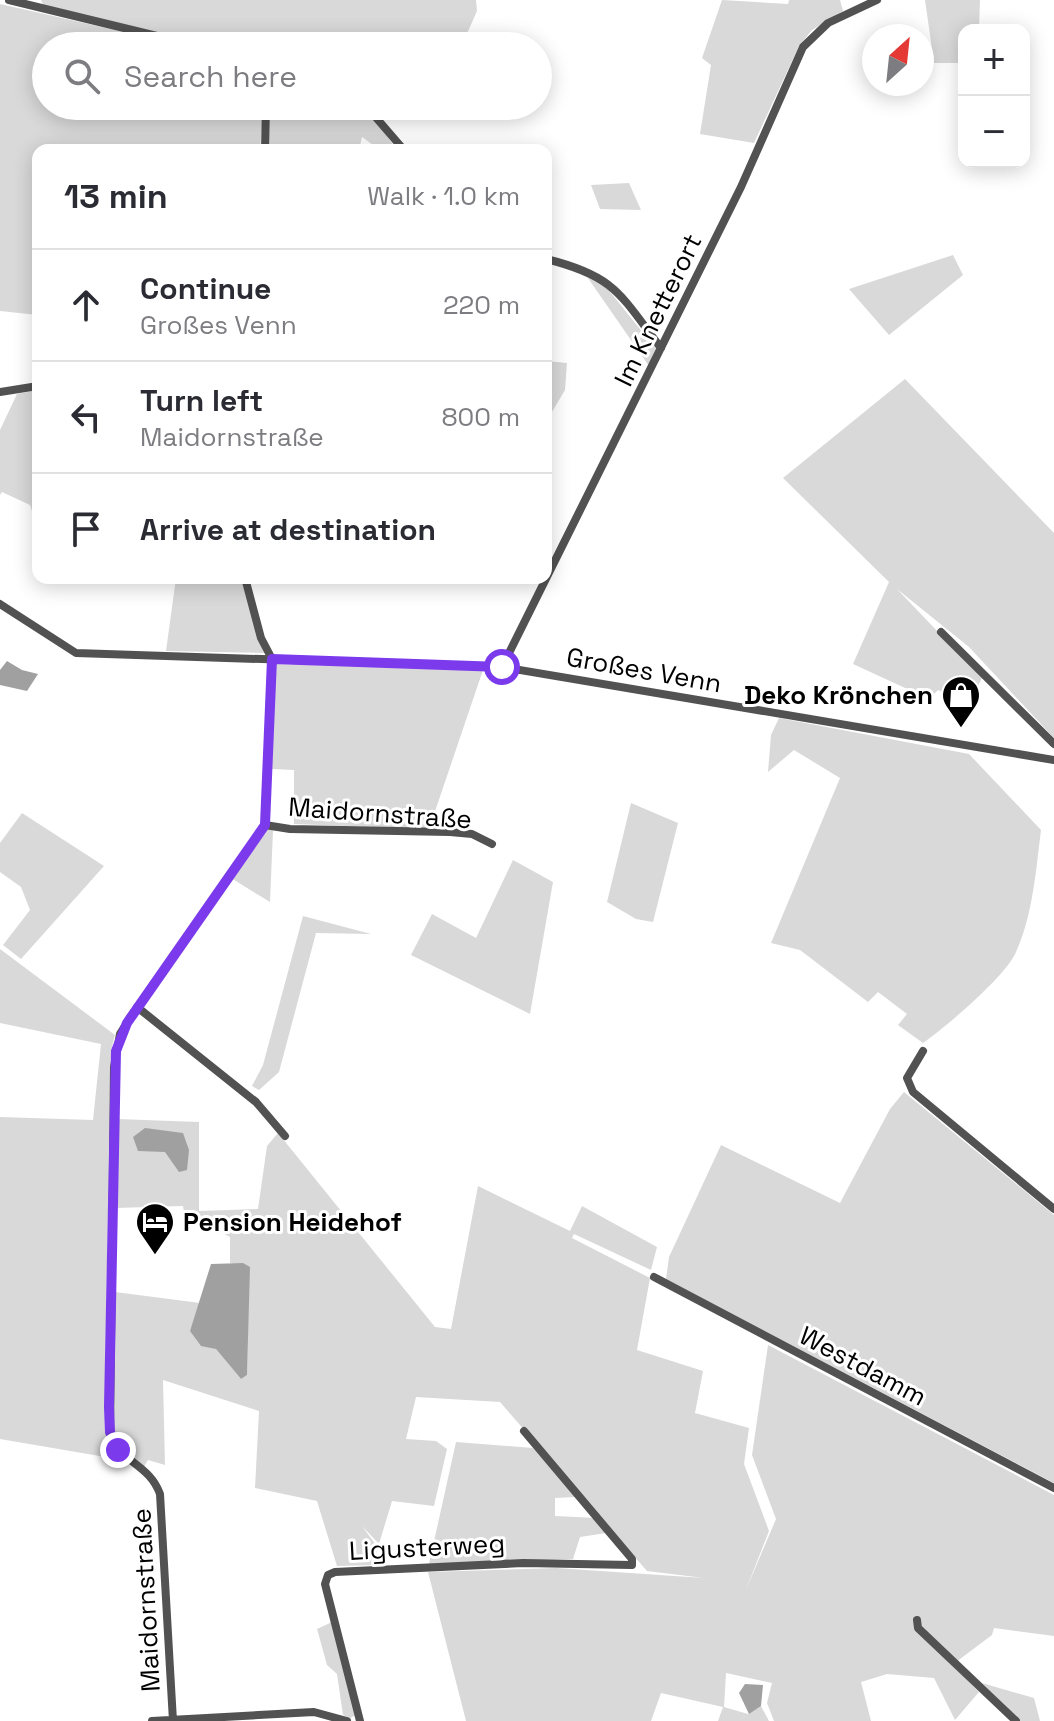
<!DOCTYPE html>
<html lang="en">
<head>
<meta charset="utf-8">
<style>
  :root { --surface:#fff; --page:#f7f7f7; --text:#2b2b33; --muted:#7c7c81; --line:#e1e1e2 }
  body { margin:0; font-family:"Space Grotesk",sans-serif; background:var(--page); color:var(--text) }
  .controls { position:absolute; right:24px; top:24px; display:grid; overflow:hidden; border-radius:16px; box-shadow:0 4px 20px #0003 }
  .controls button { width:72px; height:72px; display:grid; place-items:center; padding:0; border:0; border-bottom:2px solid var(--line); background:var(--surface); color:var(--text); font:40px sans-serif }
  .compass { position:absolute; left:862px; top:24px; width:72px; height:72px; border-radius:50%; background:var(--surface); box-shadow:0 4px 20px #0003; rotate:27deg }
  .stop { position:absolute; width:24px; height:24px; margin:-18px; border:6px solid #7c3aed; border-radius:50%; background:#fff }
  .stop.end { background:#7c3aed; border-color:#fff; box-shadow:0 2px 8px #0008 }
  .list { margin:0; padding:0; list-style:none }
  h2 { display:flex; justify-content:space-between; align-items:center; height:104px; margin:0; padding:0 32px; font-size:34px }
  h2 small { font-size:26px; font-weight:400; color:var(--muted) }
  .list li { display:grid; grid-template-columns:52px 1fr auto; gap:24px; align-items:center; box-sizing:border-box; height:112px; padding:0 32px; border-top:2px solid var(--line) }
  .list b { display:block; font-size:30px; white-space:nowrap }
  .list p { margin:0; font-size:26px; white-space:nowrap; color:var(--muted) }
  .list em { font-size:26px; font-style:normal; color:var(--muted) }
  .icon { flex:none; width:44px; height:44px; fill:none; stroke:currentColor; stroke-width:2; stroke-linecap:round; stroke-linejoin:round }
  .map { position:relative; flex:none; width:1054px; height:1721px; overflow:hidden }
  .search { position:absolute; background:var(--surface); box-shadow:0 4px 20px #0003; left:32px; top:32px; width:520px; height:88px; display:flex; align-items:center; gap:20px; box-sizing:border-box; padding:0 28px; border-radius:44px; color:var(--muted); font-size:30px }
  .panel { position:absolute; background:var(--surface); box-shadow:0 4px 20px #0003; left:32px; top:144px; width:520px; height:440px; border-radius:16px }
  .map>svg:first-child { display:block }
  .green { fill:#d9d9d9 }
  .water { fill:#a0a0a0 }
  .lines { fill:none; stroke-linecap:round; stroke-linejoin:round }
  .minor { stroke:#525252; stroke-width:8 }
  .route { stroke:#7c3aed; stroke-width:10 }
  .labels { text-anchor:middle; stroke-width:6; stroke-linejoin:round; paint-order:stroke }
  .street-label { font-size:26px; fill:#000; stroke:#fff }
  .poi-label { font-size:26px; font-weight:bold; fill:#000; stroke:#fff; text-anchor:end }
</style>
</head>
<body>
<div class="map">
<svg width="1054" height="1721" viewBox="0 0 1054 1721">
  <rect width="100%" height="100%" fill="#fff"/>
  <path class="green" d="M41 0H476L477 11 465 38 416 46H46V106H365L397 150H380L362 137 359 150H264L263 112 260 150H38V315L0 311V4L133 34 46 12Z
    M722 0 788 4 789 0H840L843 11 812 30 799 46 754 143 700 134 711 65 702 58Z
    M925 0H980L979 30H964V63H934Z
    M629 183 641 210 600 209 591 185Z
    M953 255 963 275 889 335 849 289Z
    M583 271 603 283 656 349 649 366Z
    M546 361 567 363 565 390 546 422Z
    M905 379 1054 533V738L969 647 897 589 982 678 969 704 938 690 929 699 853 664 889 582 783 478Z
    M38 390V529L30 505 2 492 0 495V430L17 394Z
    M176 578 241 579 264 653 166 651Z
    M274 664 483 670 429 829 294 824V770L272 769Z
    M779 718 969 754 1041 830C1036 869 1033 915 1016 952 1006 976 946 1027 923 1043L898 1025 907 1014 878 992 868 1002 800 950 771 943 840 778 794 750 768 772 771 735Z
    M631 803 678 823 653 922 636 919 607 902Z
    M22 813 104 866 21 959 3 945 30 910 21 887 0 872V843Z
    M267 829 273 830 270 902 231 878Z
    M513 860 553 882 530 1014 411 955 432 914 476 938Z
    M303 916 371 934 316 933 279 1072 259 1090 252 1086 263 1065Z
    M0 949 115 1035 111 1050 105 1370 113 1371 115 1292 200 1303 190 1331 216 1349 241 1379 247 1375 249 1267 230 1263V1237L184 1212 183 1206 115 1208 117 1119 199 1122V1211L258 1209 267 1146 278 1133 435 1327 451 1329 478 1186 570 1231 582 1206 657 1247 651 1270 574 1234 572 1238 650 1278 637 1350 703 1371 695 1413 749 1428 744 1464 769 1531 745 1592 776 1519 752 1455 768 1345 1054 1495V1636L994 1628 992 1635 952 1665 979 1692 955 1720 934 1678 887 1674 861 1682 871 1721H774L767 1703 772 1683 726 1673 724 1707 748 1714 761 1706 769 1721H718L723 1707 661 1693 651 1721H466L428 1572 556 1568 704 1578 647 1571 500 1402 416 1397 406 1439 436 1441 447 1449 434 1506 392 1501 379 1544 362 1526 376 1545 378 1565 337 1566 317 1501 255 1488 259 1411 163 1380 165 1465 148 1460 142 1470 123 1460 0 1439V1117L93 1120 101 1044 0 1023Z
    M904 1092 1054 1215V1483L666 1279 669 1257 721 1145 840 1203 890 1109Z
    M456 1442 533 1448 576 1497 555 1498V1516L596 1518 606 1533 580 1537 573 1559 429 1564Z
    M332 1622 356 1715 350 1718 343 1715 337 1674 327 1665 317 1629Z
    M982 1683 1034 1698 1040 1721H1021Z"/>
  <path class="water" d="M7 661 22 670 38 674 27 691 0 685V670Z
    M145 1128 183 1133 189 1150 187 1170 179 1172 165 1152 138 1151 133 1137Z
    M243 1263 250 1267 247 1375 241 1379 216 1349 201 1346 190 1331 211 1264Z
    M745 1684 763 1685 761 1706 749 1714 739 1693Z"/>
  <g class="lines">
    <path class="minor" d="M9 0 198 46
      M366 106 404 150
      M265 150 266 106
      M546 259C615 276 620 294 661 348
      M0 392 38 386
      M0 604 76 653 502 667 1054 760
      M941 632 1054 744
      M502 667 741 187 803 47 828 23 877 0
      M265 825 290 829 450 832 472 834 492 844
      M137 1007 256 1102 285 1136
      M923 1051 907 1078 913 1092 1054 1209
      M654 1277 1054 1488
      M917 1620 918 1628 1016 1721
      M152 1721 314 1712 347 1721
      M173 1721 160 1494C149 1463 119 1463 110 1432L114 1067 120 1034 127 1023 265 825 272 659 261 638 245 578
      M360 1721 325 1584 328 1575 335 1572 523 1563 632 1565V1559L524 1431"/>
  </g>
  <g class="lines">
    <path class="route" d="M118 1450 110 1432 109 1407 116 1051 127 1023 265 825 272 659 502 667"/>
  </g>
  <defs>
    <symbol id="shop-pin" viewBox="-11 -11 22 30"><path d="M0 17L-7.5 6A9.5 9.5 0 1 1 7.5 6Z" fill="#000" stroke="#fff"/><path d="M-5-2.5h2.3a2.7 3.5 0 0 1 5.4 0H5L5.5 6h-11ZM-1.5-2.5h3a1.5 2.3 0 0 0-3 0Z" fill="#fff"/></symbol>
    <symbol id="hotel-pin" viewBox="-11 -11 22 30"><path d="M0 17L-7.5 6A9.5 9.5 0 1 1 7.5 6Z" fill="#000" stroke="#fff"/><path d="M-6-4.5h1.5V1H6V5H4.5V3h-9V5H-6ZM-4 0a1.8 1.8 0 1 1 3.6 0ZM.5 0V-2.5h3Q6-2.5 6 0Z" fill="#fff"/></symbol>
  </defs>
  <g fill-rule="evenodd">
    <use href="#shop-pin" x="939" y="673" width="44" height="60"/>
    <use href="#hotel-pin" x="133" y="1200" width="44" height="60"/>
  </g>
  <g class="labels">
    <g class="street-label">
      <text transform="translate(658 310) rotate(-64)" y="9">Im Knetterort</text>
      <text transform="translate(644 670) rotate(10)" y="9">Großes Venn</text>
      <text transform="translate(380 813) rotate(4)" y="9">Maidornstraße</text>
      <text transform="translate(863 1366) rotate(28)" y="9">Westdamm</text>
      <text transform="translate(427 1547) rotate(-3)" y="9">Ligusterweg</text>
      <text transform="translate(146 1600) rotate(-93)" y="9">Maidornstraße</text>
    </g>
    <g class="poi-label">
      <text x="933" y="704">Deko Krönchen</text>
      <text x="183" y="1231" text-anchor="start">Pension Heidehof</text>
    </g>
  </g>
</svg>
<div class="controls">
<button>+</button>
<button>−</button>
</div>
<svg class="compass" viewBox="-18 -18 36 36"><path d="M0-13l5 13h-10z" fill="#e53935"/><path d="M0 13l5-13h-10z" fill="#7c7c81"/></svg>
<div class="stop" style="left:502px;top:667px"></div>
<div class="stop end" style="left:118px;top:1450px"></div>
<div class="search"><svg class="icon" aria-label="search" viewBox="0 0 24 24"><circle cx="10" cy="10" r="6"/><path d="M15 15l6 6"/></svg>Search here</div>
<section class="panel">
<h2>13 min<small>Walk · 1.0 km</small></h2>
<ul class="list">
<li><svg class="icon" aria-label="ahead" viewBox="0 0 24 24"><path d="M12 20V5M6 11l6-6 6 6"/></svg><div><b>Continue</b><p>Großes Venn</p></div><em>220 m</em></li>
<li><svg class="icon" aria-label="left" viewBox="0 0 24 24"><path d="M17 20v-9H6M10 6l-5 5 5 5"/></svg><div><b>Turn left</b><p>Maidornstraße</p></div><em>800 m</em></li>
<li><svg class="icon" aria-label="arrive" viewBox="0 0 24 24"><path d="M6 21V4h12l-3 4 3 4H6"/></svg><div><b>Arrive at destination</b></div></li>
</ul>
</section>
</div>
</body>
</html>
